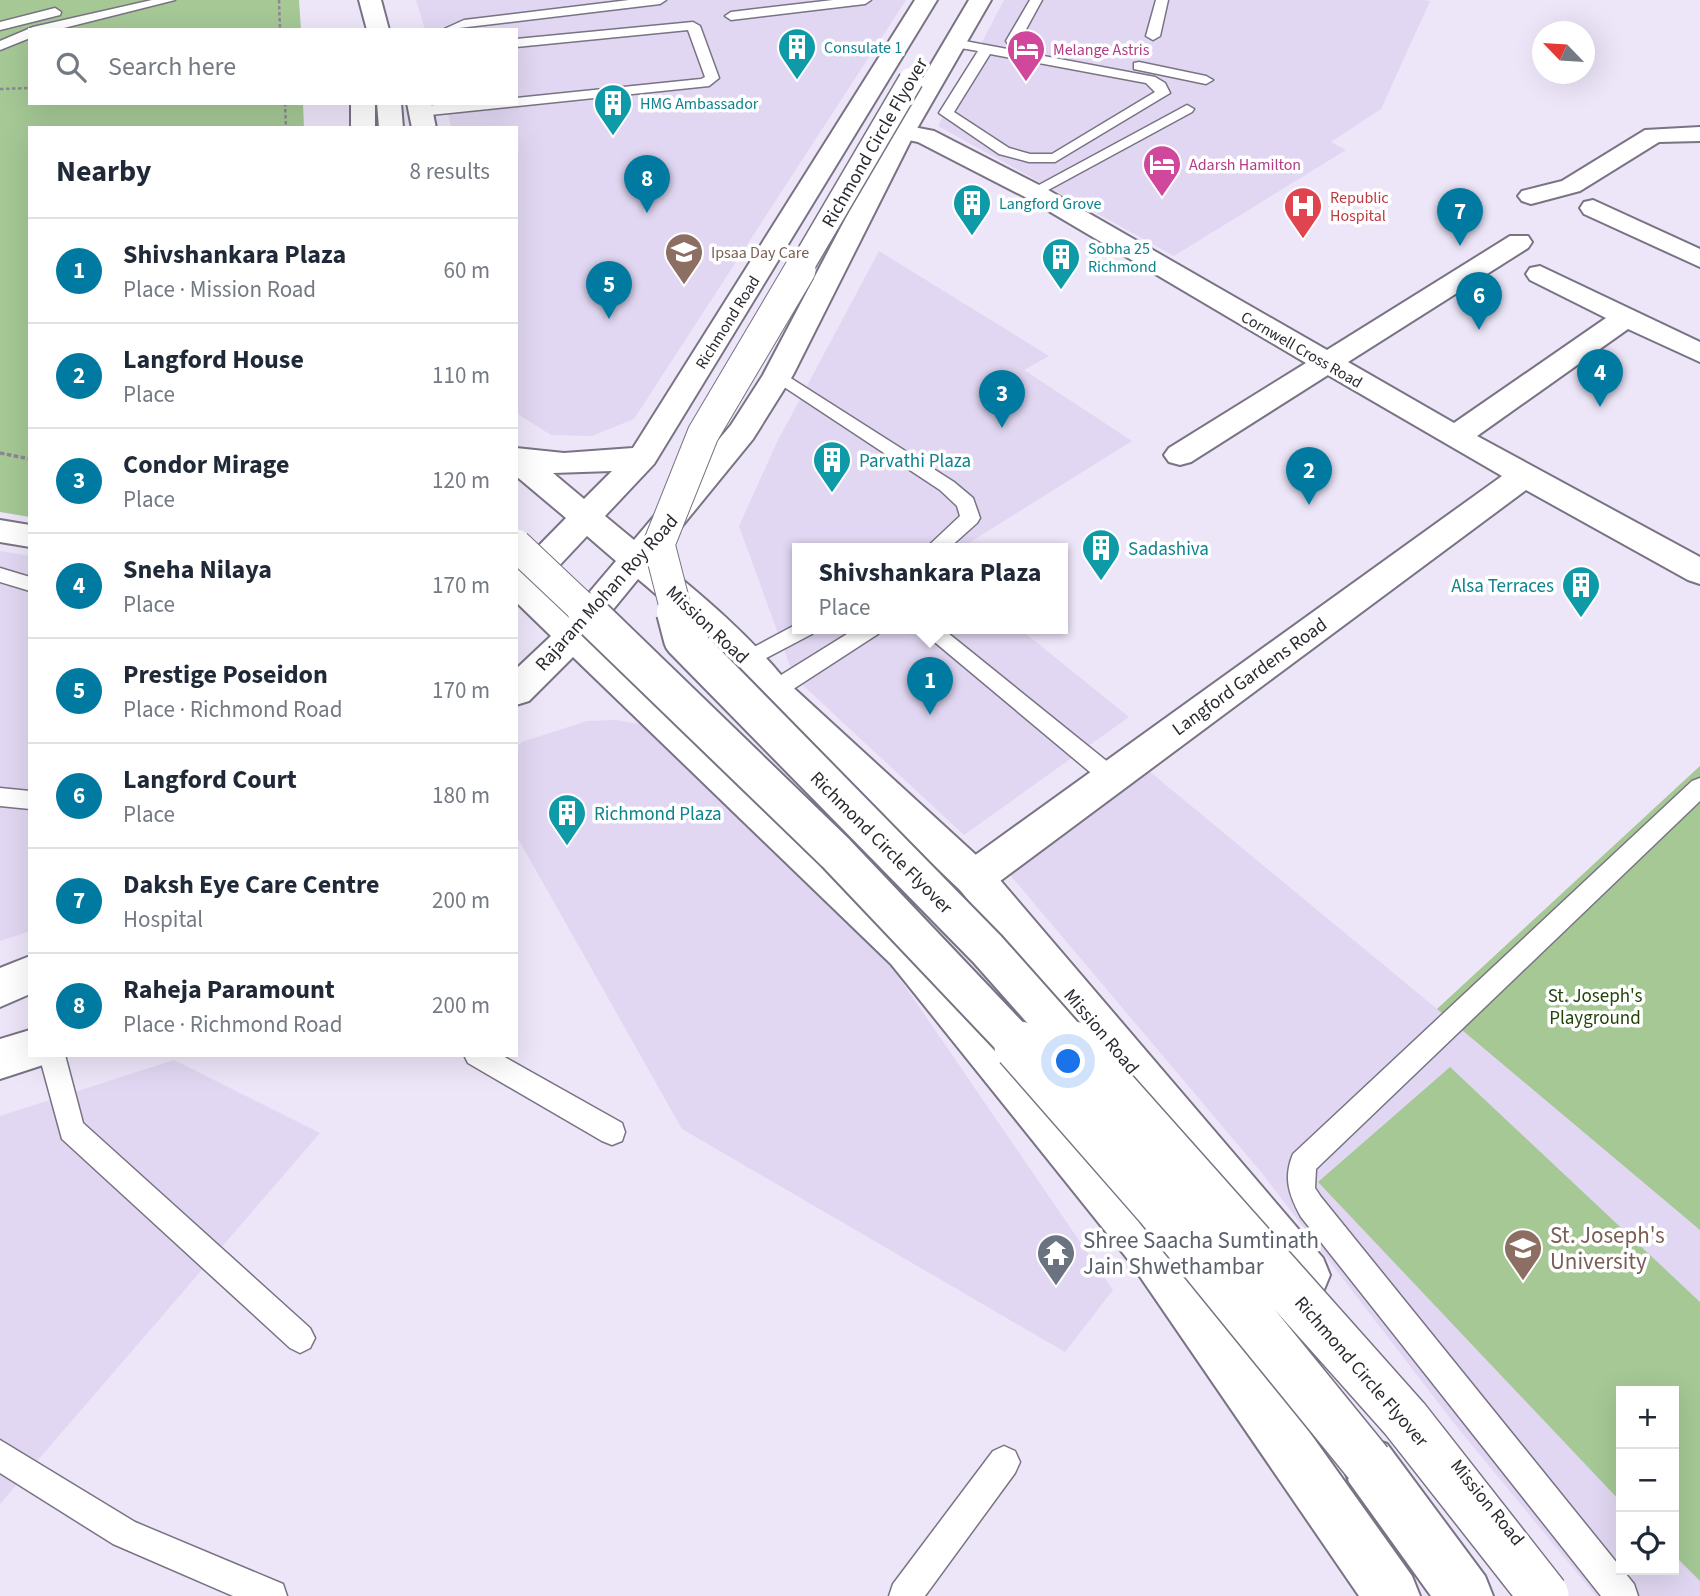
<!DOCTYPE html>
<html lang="en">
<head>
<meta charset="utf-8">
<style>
  :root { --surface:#fff; --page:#f6f6f7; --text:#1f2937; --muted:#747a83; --line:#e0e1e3; --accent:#017aa2 }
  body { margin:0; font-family:"Source Sans 3",sans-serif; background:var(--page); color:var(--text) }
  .controls { position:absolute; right:21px; bottom:21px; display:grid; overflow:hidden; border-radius:0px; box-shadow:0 7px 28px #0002 }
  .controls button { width:63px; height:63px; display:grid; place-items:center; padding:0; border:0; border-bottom:2px solid var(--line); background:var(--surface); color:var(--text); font:35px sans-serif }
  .compass { position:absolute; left:1532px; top:21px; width:63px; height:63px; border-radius:50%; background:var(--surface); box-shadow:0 7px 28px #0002; rotate:295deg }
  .you { position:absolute; left:1069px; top:1062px; width:24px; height:24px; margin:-18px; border:5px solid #fff; border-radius:50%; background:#1a73e8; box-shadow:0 0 0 10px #1a73e833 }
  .badge { display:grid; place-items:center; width:46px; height:46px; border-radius:50%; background:var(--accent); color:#fff; font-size:23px; font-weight:700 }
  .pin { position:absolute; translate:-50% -58px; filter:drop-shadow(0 2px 4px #0008) }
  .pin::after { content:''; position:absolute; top:37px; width:24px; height:21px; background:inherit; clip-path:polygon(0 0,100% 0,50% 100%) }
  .popup { position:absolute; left:792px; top:543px; width:276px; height:91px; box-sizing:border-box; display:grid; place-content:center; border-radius:0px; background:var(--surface); filter:drop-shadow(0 2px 5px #0005); font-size:23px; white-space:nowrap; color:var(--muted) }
  .popup b { font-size:26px; color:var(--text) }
  .popup::after { content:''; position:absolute; left:50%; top:100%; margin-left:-14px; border:14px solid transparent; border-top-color:var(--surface) }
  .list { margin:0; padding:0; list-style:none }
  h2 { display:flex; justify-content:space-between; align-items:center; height:91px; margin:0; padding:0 28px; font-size:30px }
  h2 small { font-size:23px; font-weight:400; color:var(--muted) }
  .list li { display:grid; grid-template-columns:46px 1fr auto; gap:21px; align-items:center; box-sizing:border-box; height:105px; padding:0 28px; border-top:2px solid var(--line) }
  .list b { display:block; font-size:26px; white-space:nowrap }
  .list p { margin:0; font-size:23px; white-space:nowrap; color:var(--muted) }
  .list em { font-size:23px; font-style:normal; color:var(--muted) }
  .icon { flex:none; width:38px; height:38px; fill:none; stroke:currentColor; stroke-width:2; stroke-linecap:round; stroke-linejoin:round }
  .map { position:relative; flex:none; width:1700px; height:1596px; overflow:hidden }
  .search { position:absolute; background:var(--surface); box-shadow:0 7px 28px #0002; left:28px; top:28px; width:490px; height:77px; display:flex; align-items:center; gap:18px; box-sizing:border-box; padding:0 24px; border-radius:0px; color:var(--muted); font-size:26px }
  .panel { position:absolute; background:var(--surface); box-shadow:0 7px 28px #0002; left:28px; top:126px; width:490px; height:931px; border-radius:0px }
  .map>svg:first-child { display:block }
  .built { fill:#e1d7f2; fill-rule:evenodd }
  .green { fill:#a5c895 }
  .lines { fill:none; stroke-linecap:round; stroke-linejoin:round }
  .lane-casing { stroke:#797384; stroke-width:3 }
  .street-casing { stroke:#797384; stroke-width:4 }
  .secondary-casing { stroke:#797384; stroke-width:4 }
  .primary-casing { stroke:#797384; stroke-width:4 }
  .path-far1 { stroke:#8c8794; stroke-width:2.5; stroke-dasharray:3.5 2.5; stroke-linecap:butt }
  .path { stroke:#8c8794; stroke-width:3.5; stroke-dasharray:4.5 2.5; stroke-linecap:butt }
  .lane { fill:#fff; fill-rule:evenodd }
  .street { fill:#fff; fill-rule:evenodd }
  .secondary { fill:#fff; fill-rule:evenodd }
  .primary { fill:#fff; fill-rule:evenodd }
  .primary-bridge-far3-casing { stroke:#797384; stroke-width:27; stroke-linecap:butt }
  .primary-bridge-far2-casing { stroke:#797384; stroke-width:33; stroke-linecap:butt }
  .primary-bridge-far1-casing { stroke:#797384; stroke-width:42; stroke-linecap:butt }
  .primary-bridge-casing { stroke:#797384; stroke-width:52; stroke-linecap:butt }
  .primary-bridge-far3 { stroke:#fff; stroke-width:24 }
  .primary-bridge-far2 { stroke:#fff; stroke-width:31 }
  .primary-bridge-far1 { stroke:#fff; stroke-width:38 }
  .primary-bridge { stroke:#fff; stroke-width:49 }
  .labels { text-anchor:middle; stroke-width:7; stroke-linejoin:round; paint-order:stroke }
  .far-culture-label { font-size:16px; fill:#0d838f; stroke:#fff; text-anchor:start }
  .far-hotel-label { font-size:16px; fill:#b23c85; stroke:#fff; text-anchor:start }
  .far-health-label { font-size:16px; fill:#be3a42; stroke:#fff; text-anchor:start }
  .far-education-label { font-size:16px; fill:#785e54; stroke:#fff; text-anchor:start }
  .far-street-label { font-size:16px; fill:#2c2a31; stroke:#fff }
  .street-label { font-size:19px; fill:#2c2a31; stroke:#fff }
  .culture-label { font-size:19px; fill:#0d838f; stroke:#fff; text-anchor:start }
  .park-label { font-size:19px; fill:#214409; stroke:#fff }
  .near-education-label { font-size:23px; fill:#785e54; stroke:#fff; text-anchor:start }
  .near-worship-label { font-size:23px; fill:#5b616d; stroke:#fff; text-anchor:start }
</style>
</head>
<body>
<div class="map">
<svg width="1700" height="1596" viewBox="0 0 1700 1596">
  <rect width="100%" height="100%" fill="#ede6f9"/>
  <path class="built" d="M416 0H906L634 419 592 436 551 435 516 413V128H451L446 103H516V30H425Z
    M1004 0H1424L1430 1 1381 109 1331 142 1346 150 1174 256 938 126Z
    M879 251 1049 356 1024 370 1132 441 959 549H797V629H1020L1129 717 964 835 794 677 739 526 777 442Z
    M0 551 30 556V931L0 941Z
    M616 720 645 725 881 951 1113 1290 1065 1352 682 1129 516 835V747L522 742 587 721Z
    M1700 766V1596H1596L1453 1422 1261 1172 1010 875 1149 771 1437 1009ZM1621 1391H1674V1570H1621Z
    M174 1060 320 1133 0 1504V1116Z"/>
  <path class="green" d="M0 0H299L301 30H30V103H303L304 128H30V517L0 512Z
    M1700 766V1230L1437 1009Z
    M1450 1067 1700 1302V1581L1674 1555V1391H1621V1502L1318 1182Z"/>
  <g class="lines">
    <defs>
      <path id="lane" d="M152 0H175L56 30H30V38L0 50V41L33 27Z
        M629 0H666L660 4 442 30 464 20Z
        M833 0H871L865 4 731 20 725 16 731 12Z
        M1030 0H1042L1018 44H1008L1006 41Z
        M1156 0H1168L1160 36 1153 40 1146 36Z
        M55 8 61 12 60 15 0 30V22Z
        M693 22 700 26 719 78 709 86 421 116 414 112C430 99 494 103 516 103V98L701 79 705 77 688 30 516 47V39Z
        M954 39 1155 77 1165 83 1170 93 1055 162H1029L999 154 939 113 978 51 949 46 947 43ZM990 54 1146 83 1155 92 1052 154H1030L1009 148 954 112Z
        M1139 62 1206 76 1213 80 1206 84 1134 69V63Z
        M1187 105 1194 109 1192 112 1039 195 1034 197 1026 192Z
        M778 370 954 482 973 498 980 518 977 523 948 549H925L960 516 957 506 940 490 772 379 769 375Z
        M0 568 30 577V591L0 582Z
        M797 624V629H815L812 634 755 664H741L737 659 741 654Z
        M855 629H881L878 634 781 697H765L762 691 765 685Z
        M919 629H943L1119 771 1122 777 1119 783 1111 786 1103 783Z
        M1700 778V801L1316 1169 1315 1188 1321 1197 1634 1584 1638 1596H1601L1301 1217C1289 1195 1283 1178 1293 1154L1692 781Z
        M0 788 30 791V809L0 806Z
        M39 1055H65L83 1123 310 1328 315 1338 310 1348 300 1353 290 1348 62 1139Z
        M464 1055H501L622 1123 625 1132 622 1141 612 1145 602 1141 468 1063Z
        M0 1440 135 1522 283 1584 287 1596H233L113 1544 0 1473Z
        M1004 1446 1015 1451 1020 1462 1015 1473 925 1596H889L893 1584 993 1451Z"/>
      <path id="street" d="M903 125 934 131 1043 187 1327 350 1510 236H1528L1532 242 1528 248 1348 362 1454 423 1606 318 1530 280 1526 274 1530 268 1540 266 1700 342V362L1628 329 1477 436 1700 557V584L1688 580 1526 490 988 890 974 895 960 890 954 878 960 866 1502 476 1328 375 1191 462 1180 465 1169 462 1164 455 1169 448 1306 363 1025 197 918 142 894 137 891 132 894 127Z
        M1700 127V141L1659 142 1580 191 1531 204 1522 201 1518 196 1522 191 1562 181 1645 130Z
        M1593 200 1700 249V267L1584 214 1580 208 1584 202Z"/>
      <path id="secondary" d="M0 520 30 525V547L0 542Z"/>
      <path id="primary" d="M359 0H381L389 30H367Z
        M915 0H937L654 464 605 516 634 540 731 425 763 375 891 132 969 0H991L915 132 793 375 753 439 656 558C703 596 748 634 786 681L988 866 1323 1258 1330 1275 1323 1292 1306 1299 1289 1292 960 890 760 701C725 654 683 617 638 579L593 634 921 938 1164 1228 1412 1576 1420 1596H1359L1130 1262 891 964 573 657 529 701 516 705V669L551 636 516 602V569L566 518 516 476V448L564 453 633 448ZM612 471 584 499 553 473ZM587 536 616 561 571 614 541 585Z
        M351 103H375V128H351Z
        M377 103H401L403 128H379Z
        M407 103H431L436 128H412Z
        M30 956V994L0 1007V968Z
        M30 1030V1055H50L46 1064 0 1079V1039Z
        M1368 1437 1387 1444 1485 1576 1493 1596H1431L1349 1482 1342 1463 1349 1444Z"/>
    </defs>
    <use href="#lane" class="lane-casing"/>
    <use href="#street" class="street-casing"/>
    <use href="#secondary" class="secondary-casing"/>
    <use href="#primary" class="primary-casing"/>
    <path class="path-far1" d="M279 0 280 30
      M0 89 30 88
      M285 103 286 128"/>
    <path class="path" d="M0 453 30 459"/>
    <use href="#lane" class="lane"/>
    <use href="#street" class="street"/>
    <use href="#secondary" class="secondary"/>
    <use href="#primary" class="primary"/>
    <defs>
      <path id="primary-bridge-far3" d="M799 271 911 80"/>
      <path id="primary-bridge-far2" d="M516 545 589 614
        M677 614 659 544 703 434 800 270"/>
      <path id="primary-bridge-far1" d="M587 612 836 853 1021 1048
        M676 612 683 639 987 949 1075 1048"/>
      <path id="primary-bridge" d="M1019 1046 1159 1206 1368 1463
        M1073 1046 1405 1419 1544 1596"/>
    </defs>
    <use href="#primary-bridge-far3" class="primary-bridge-far3-casing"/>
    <use href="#primary-bridge-far2" class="primary-bridge-far2-casing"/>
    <use href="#primary-bridge-far1" class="primary-bridge-far1-casing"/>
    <use href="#primary-bridge" class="primary-bridge-casing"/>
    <use href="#primary-bridge-far3" class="primary-bridge-far3"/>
    <use href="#primary-bridge-far2" class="primary-bridge-far2"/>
    <use href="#primary-bridge-far1" class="primary-bridge-far1"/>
    <use href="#primary-bridge" class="primary-bridge"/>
  </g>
  <defs>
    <symbol id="building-pin" viewBox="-11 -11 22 30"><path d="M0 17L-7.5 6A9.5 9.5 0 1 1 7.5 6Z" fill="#0f9aa8" stroke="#fff"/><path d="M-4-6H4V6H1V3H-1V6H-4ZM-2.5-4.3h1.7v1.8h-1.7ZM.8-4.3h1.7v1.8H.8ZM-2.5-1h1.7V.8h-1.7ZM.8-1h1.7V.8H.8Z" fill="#fff"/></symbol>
    <symbol id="hotel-pin" viewBox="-11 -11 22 30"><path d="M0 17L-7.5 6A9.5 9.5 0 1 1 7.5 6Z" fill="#d1479c" stroke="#fff"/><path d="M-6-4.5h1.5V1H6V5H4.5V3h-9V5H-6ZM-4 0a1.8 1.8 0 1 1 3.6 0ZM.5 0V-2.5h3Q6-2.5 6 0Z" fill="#fff"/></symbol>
    <symbol id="hospital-pin" viewBox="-11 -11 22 30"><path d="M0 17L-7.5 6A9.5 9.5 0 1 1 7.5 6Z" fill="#e0444e" stroke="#fff"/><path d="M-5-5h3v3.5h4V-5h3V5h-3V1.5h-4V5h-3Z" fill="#fff"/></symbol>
    <symbol id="school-pin" viewBox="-11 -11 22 30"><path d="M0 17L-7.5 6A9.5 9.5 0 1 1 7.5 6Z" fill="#8d6e63" stroke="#fff"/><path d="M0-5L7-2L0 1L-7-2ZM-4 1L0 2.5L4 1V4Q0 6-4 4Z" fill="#fff"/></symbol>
    <symbol id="university-pin" viewBox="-11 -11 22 30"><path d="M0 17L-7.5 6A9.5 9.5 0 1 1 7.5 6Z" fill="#8d6e63" stroke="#fff"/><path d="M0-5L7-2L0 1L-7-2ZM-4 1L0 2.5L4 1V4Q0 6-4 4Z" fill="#fff"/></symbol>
    <symbol id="temple-pin" viewBox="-11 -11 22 30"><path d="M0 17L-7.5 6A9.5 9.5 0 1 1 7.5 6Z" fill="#6b7280" stroke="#fff"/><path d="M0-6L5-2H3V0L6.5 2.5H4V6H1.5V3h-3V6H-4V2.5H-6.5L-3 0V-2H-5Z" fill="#fff"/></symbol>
  </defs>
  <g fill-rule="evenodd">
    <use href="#building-pin" x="775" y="25" width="44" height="60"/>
    <use href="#hotel-pin" x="1004" y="27" width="44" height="60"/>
    <use href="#building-pin" x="591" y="81" width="44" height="60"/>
    <use href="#hotel-pin" x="1140" y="142" width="44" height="60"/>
    <use href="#building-pin" x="950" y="181" width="44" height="60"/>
    <use href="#hospital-pin" x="1281" y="184" width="44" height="60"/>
    <use href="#school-pin" x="662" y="230" width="44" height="60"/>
    <use href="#building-pin" x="1039" y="235" width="44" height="60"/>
    <use href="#building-pin" x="810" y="438" width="44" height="60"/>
    <use href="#building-pin" x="1079" y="526" width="44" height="60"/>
    <use href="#building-pin" x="1559" y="563" width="44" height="60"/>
    <use href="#building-pin" x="545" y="791" width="44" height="60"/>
    <use href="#university-pin" x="1501" y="1226" width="44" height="60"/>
    <use href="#temple-pin" x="1034" y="1231" width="44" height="60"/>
  </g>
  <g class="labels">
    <g class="far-culture-label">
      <text x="824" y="53">Consulate 1</text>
      <text x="640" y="109">HMG Ambassador</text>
      <text x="999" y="209">Langford Grove</text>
      <text x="1088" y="254">Sobha 25<tspan x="1088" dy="18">Richmond</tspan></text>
    </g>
    <g class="far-hotel-label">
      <text x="1053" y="55">Melange Astris</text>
      <text x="1189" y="170">Adarsh Hamilton</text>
    </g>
    <g class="far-health-label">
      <text x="1330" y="203">Republic<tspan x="1330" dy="18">Hospital</tspan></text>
    </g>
    <g class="far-education-label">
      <text x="711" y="258">Ipsaa Day Care</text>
    </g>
    <g class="far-street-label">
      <text transform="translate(727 322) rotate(-58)" y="6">Richmond Road</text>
      <text transform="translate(1302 349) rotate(30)" y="6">Cornwell Cross Road</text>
    </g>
    <g class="street-label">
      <text transform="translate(874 142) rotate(-60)" y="7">Richmond Circle Flyover</text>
      <text transform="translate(606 592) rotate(-48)" y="7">Rajaram Mohan Roy Road</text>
      <text transform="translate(708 624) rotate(43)" y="7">Mission Road</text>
      <text transform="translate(1249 676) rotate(-36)" y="7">Langford Gardens Road</text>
      <text transform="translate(882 842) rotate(45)" y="7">Richmond Circle Flyover</text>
      <text transform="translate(1102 1031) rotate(50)" y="7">Mission Road</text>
      <text transform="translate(1362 1371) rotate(49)" y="7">Richmond Circle Flyover</text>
      <text transform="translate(1488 1502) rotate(51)" y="7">Mission Road</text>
    </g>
    <g class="culture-label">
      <text x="859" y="467">Parvathi Plaza</text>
      <text x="1128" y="555">Sadashiva</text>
      <text x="1554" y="592" text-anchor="end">Alsa Terraces</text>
      <text x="594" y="820">Richmond Plaza</text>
    </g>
    <g class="park-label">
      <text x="1595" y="1002">St. Joseph's<tspan x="1595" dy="22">Playground</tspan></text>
    </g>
    <g class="near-education-label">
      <text x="1550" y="1243">St. Joseph's<tspan x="1550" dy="26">University</tspan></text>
    </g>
    <g class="near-worship-label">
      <text x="1083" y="1248">Shree Saacha Sumtinath<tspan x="1083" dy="26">Jain Shwethambar</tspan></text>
    </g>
  </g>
</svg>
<div class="controls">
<button>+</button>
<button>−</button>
<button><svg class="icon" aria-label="locate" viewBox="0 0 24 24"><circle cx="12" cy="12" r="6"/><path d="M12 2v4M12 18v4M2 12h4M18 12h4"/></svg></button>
</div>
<svg class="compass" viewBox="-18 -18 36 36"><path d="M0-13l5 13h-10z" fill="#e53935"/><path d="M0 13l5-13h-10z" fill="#747a83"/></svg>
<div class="you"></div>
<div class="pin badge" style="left:930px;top:715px">1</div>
<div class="popup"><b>Shivshankara Plaza</b>Place</div>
<div class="pin badge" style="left:1309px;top:505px">2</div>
<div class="pin badge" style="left:1002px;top:428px">3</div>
<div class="pin badge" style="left:1600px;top:407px">4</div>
<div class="pin badge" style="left:609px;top:319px">5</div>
<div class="pin badge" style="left:1479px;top:330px">6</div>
<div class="pin badge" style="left:1460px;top:246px">7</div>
<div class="pin badge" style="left:647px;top:213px">8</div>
<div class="search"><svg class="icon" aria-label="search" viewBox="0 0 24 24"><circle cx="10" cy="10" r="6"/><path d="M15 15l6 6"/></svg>Search here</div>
<section class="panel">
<h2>Nearby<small>8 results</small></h2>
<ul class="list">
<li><span class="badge">1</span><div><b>Shivshankara Plaza</b><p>Place · Mission Road</p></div><em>60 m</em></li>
<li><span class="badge">2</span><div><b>Langford House</b><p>Place</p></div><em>110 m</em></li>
<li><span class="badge">3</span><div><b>Condor Mirage</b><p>Place</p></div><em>120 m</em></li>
<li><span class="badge">4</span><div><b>Sneha Nilaya</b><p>Place</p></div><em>170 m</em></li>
<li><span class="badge">5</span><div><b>Prestige Poseidon</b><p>Place · Richmond Road</p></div><em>170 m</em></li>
<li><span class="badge">6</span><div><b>Langford Court</b><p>Place</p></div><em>180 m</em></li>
<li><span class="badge">7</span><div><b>Daksh Eye Care Centre</b><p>Hospital</p></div><em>200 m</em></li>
<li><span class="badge">8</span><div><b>Raheja Paramount</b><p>Place · Richmond Road</p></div><em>200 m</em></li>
</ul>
</section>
</div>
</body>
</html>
